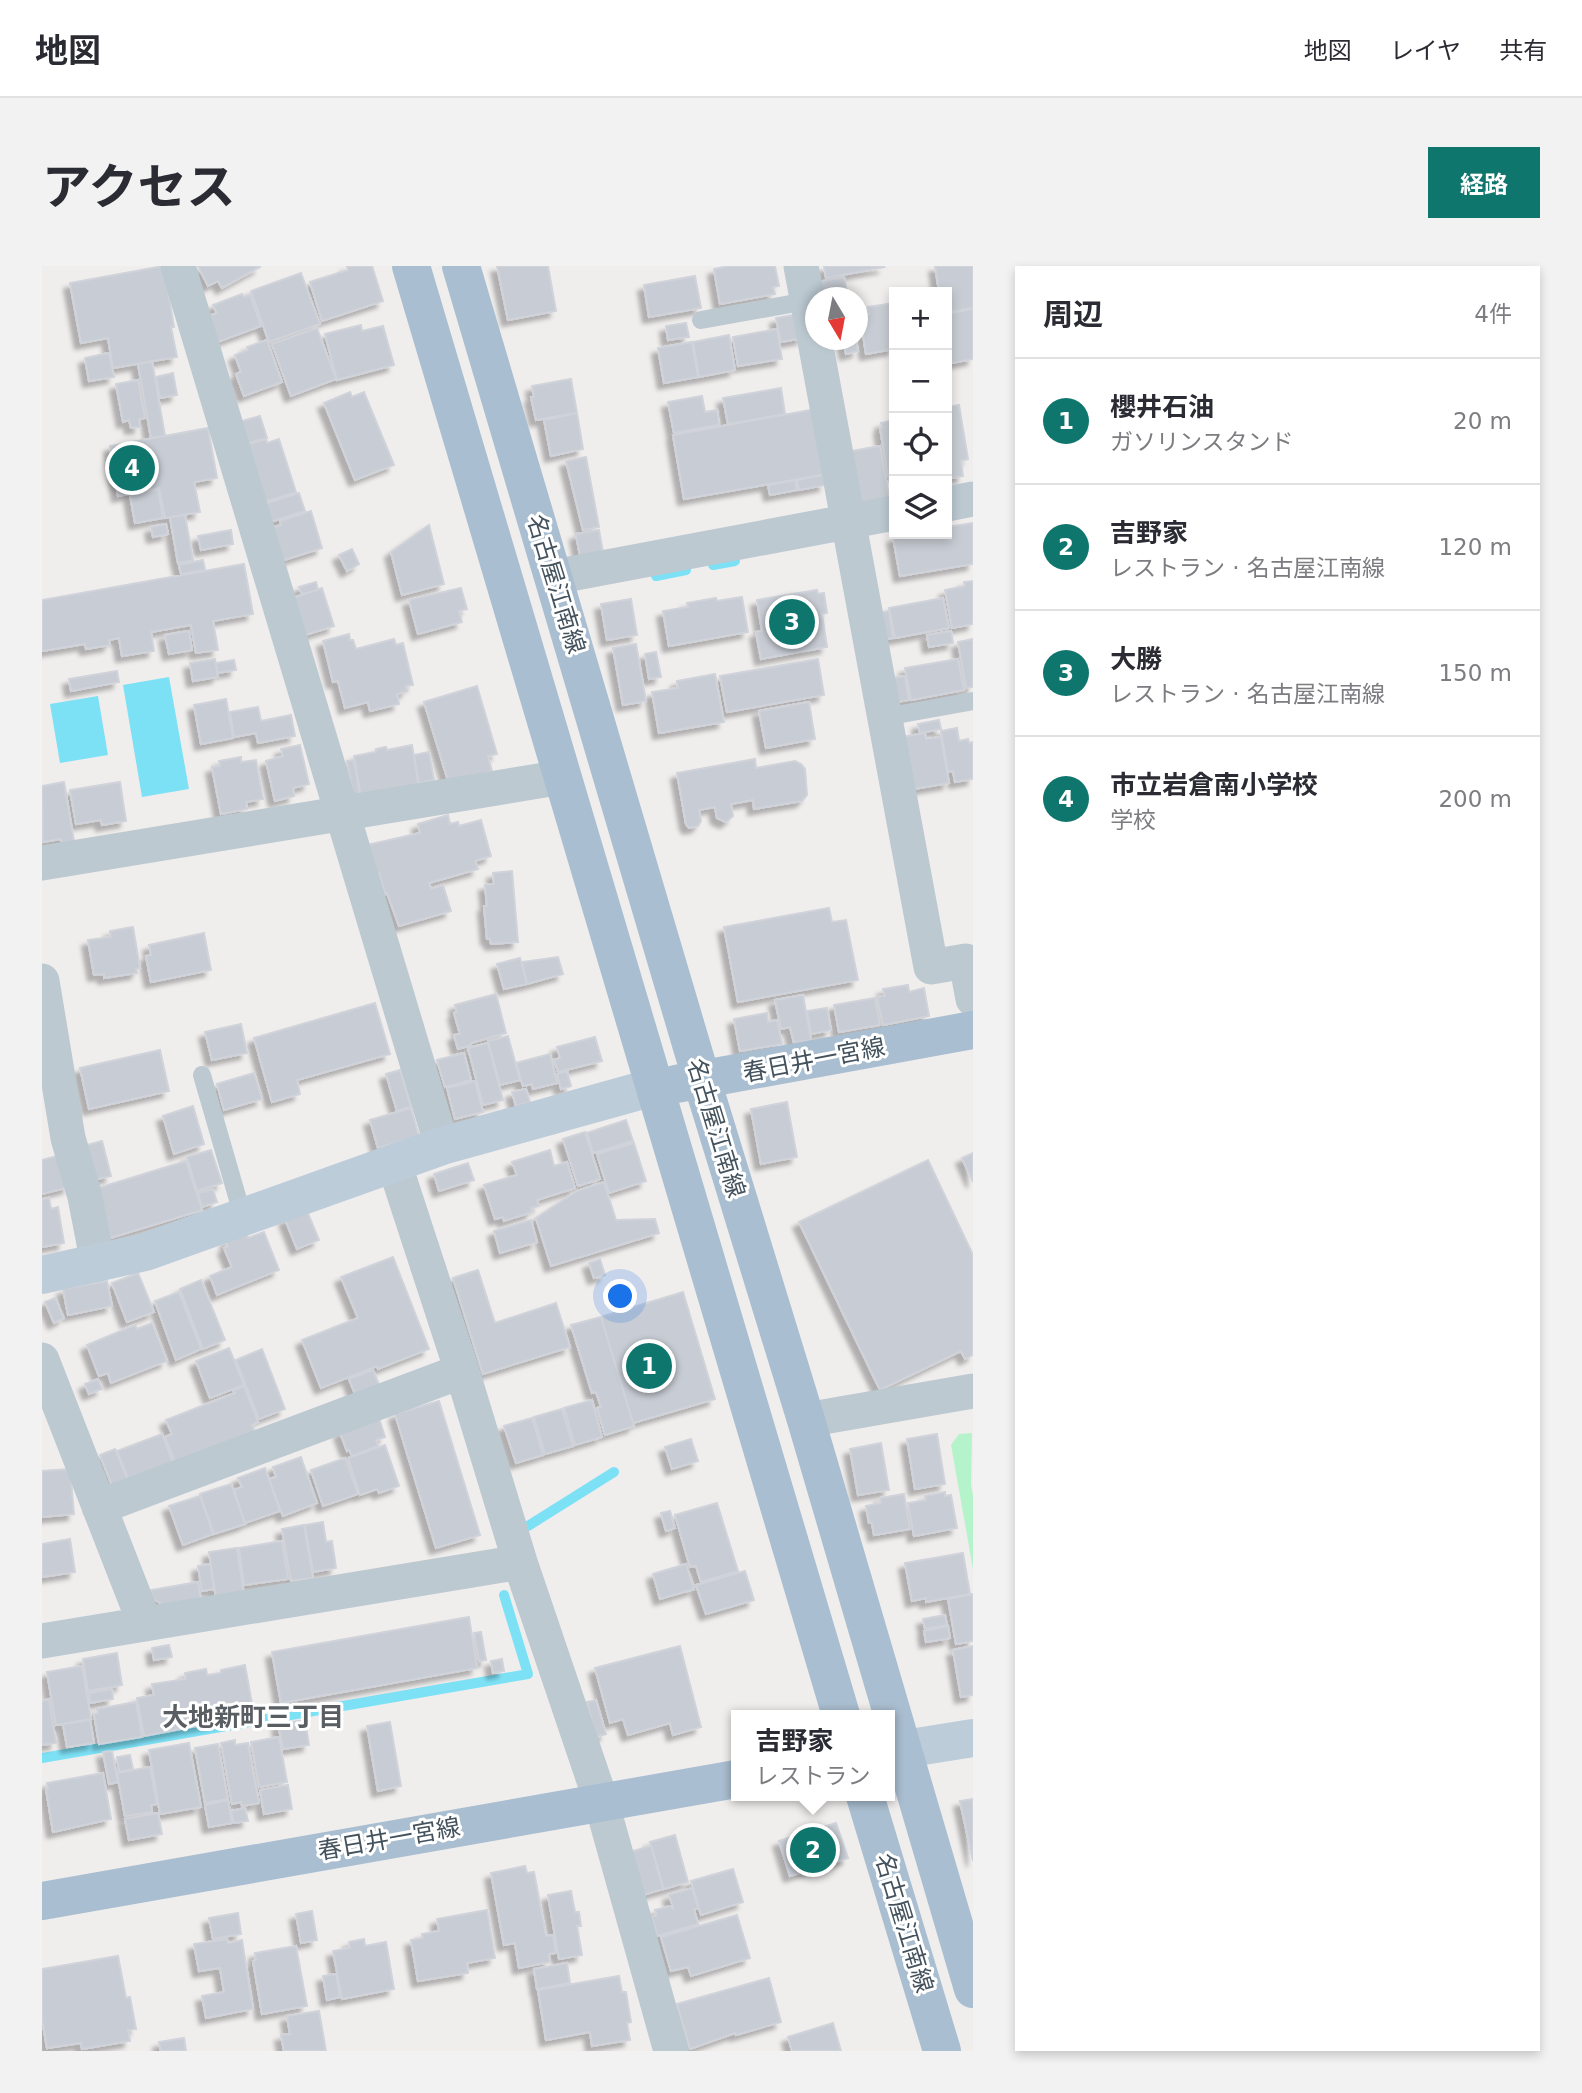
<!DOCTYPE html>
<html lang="ja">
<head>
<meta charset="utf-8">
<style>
  :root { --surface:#fff; --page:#f2f2f3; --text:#2b2b33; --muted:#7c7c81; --line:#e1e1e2; --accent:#0f766e }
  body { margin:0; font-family:"DejaVu Sans","Noto Sans JP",sans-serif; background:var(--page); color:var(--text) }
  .controls { position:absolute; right:21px; top:21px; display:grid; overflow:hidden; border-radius:0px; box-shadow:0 4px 10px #0003 }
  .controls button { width:63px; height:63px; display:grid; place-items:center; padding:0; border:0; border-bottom:2px solid var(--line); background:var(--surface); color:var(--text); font:35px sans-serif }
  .compass { position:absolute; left:763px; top:21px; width:63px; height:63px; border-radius:50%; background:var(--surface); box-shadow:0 4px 10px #0003; rotate:170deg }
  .you { position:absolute; left:579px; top:1031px; width:24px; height:24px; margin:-18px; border:5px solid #fff; border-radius:50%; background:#1a73e8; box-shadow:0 0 0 10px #1a73e833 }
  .badge { display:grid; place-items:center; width:46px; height:46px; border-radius:50%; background:var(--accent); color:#fff; font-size:23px; font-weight:700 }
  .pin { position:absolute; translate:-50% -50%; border:4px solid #fff; box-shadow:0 2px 7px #0006 }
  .popup { position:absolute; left:689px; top:1444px; width:164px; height:91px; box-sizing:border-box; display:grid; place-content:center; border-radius:0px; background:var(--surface); filter:drop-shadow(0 2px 5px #0005); font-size:23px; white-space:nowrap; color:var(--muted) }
  .popup b { font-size:26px; color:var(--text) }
  .popup::after { content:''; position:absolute; left:50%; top:100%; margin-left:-14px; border:14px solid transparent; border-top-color:var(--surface) }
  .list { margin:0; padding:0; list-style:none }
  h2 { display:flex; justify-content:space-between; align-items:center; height:91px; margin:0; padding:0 28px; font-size:30px }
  h2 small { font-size:23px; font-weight:400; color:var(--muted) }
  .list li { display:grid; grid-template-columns:46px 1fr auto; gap:21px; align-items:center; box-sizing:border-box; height:126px; padding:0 28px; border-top:2px solid var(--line) }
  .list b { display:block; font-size:26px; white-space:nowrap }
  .list p { margin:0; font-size:23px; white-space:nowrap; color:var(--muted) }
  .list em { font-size:23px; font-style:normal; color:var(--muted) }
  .icon { flex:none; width:38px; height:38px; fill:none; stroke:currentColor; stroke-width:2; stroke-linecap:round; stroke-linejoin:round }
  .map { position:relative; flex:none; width:931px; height:1785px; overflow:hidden; border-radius:0px }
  header { display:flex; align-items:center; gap:42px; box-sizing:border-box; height:98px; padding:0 35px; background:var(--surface); border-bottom:2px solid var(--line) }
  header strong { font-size:33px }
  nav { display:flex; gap:38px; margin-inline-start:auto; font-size:24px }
  .intro { display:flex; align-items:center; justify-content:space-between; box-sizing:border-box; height:168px; padding:0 42px }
  h1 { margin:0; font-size:49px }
  .button { padding:18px 32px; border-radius:0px; background:var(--accent); color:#fff; font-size:24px; font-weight:700 }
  main { display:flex; gap:42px; padding:0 42px }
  aside { flex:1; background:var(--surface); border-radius:0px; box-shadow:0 4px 10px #0003 }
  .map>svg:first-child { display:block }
  .green { fill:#b5f4cb }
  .water { fill:#7de1f6 }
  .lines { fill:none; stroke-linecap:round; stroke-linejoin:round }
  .stream { stroke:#7de1f6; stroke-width:10 }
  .building { fill:#c8ccd4; stroke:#d0d3da; stroke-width:2; filter:url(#shadow) }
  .lane { stroke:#bcc9d1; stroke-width:18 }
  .street { stroke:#bcc9d1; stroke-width:35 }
  .secondary { stroke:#bdccd9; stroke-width:38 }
  .primary { stroke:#a9bed0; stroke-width:38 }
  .labels { text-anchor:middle; stroke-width:6; stroke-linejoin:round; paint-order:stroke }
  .street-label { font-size:24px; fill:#43525d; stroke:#fff }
  .neighbourhood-label { font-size:26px; font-weight:bold; fill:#595e63; stroke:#fff }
</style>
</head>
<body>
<header>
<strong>地図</strong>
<nav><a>地図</a><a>レイヤ</a><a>共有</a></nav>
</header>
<div class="intro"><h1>アクセス</h1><a class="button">経路</a></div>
<main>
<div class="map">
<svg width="931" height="1785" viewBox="0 0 931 1785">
  <defs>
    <filter id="shadow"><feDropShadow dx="-6" dy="6" stdDeviation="2" flood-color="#0004"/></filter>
  </defs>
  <rect width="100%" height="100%" fill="#f0eded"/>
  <path class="green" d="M930 1167 929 1219 931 1229V1303L909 1179 917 1168Z"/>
  <path class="water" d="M127 411 147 523 100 531 81 419Z
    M56 430 66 489 18 497 8 438Z"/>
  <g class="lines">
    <path class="stream" d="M671 299 693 295
      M614 310 644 304
      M486 1260 572 1206
      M0 1492 486 1408 462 1329"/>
  </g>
  <path class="building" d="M122 0 132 61H129L135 91 71 102 66 72 39 77 28 17Z
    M156 0H217L218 1 180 22 176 15 166 20Z
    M305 0H330L341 35 280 55 268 16 306 4Z
    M455 0H506L514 45 466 54Z
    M687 0H733L737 20 731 21 733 28 678 38 672 3Z
    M782 0H841L842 1 784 12Z
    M893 0H931V42L905 46V26H897Z
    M259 7 278 58 227 76 209 25Z
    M653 10 659 42 607 51 602 19Z
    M802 11 806 32H777L775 16Z
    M200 28 202 31 208 29 219 60 173 77 164 51 175 47 171 39Z
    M852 37V83L824 88 818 50 828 48 826 41Z
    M931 43V93L910 97 905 68V48Z
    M757 48 761 72 739 76 734 52Z
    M644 57 647 71 626 74 624 60Z
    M319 59 320 65 341 60 352 99 295 114 283 68Z
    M275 62 294 113 249 130 230 78Z
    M735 63 740 93 696 100 691 71Z
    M687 69 693 104 657 111 651 76Z
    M225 74 240 116 202 130 194 108 199 106 193 89 206 84 205 81Z
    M801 74H814L816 85 804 88Z
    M650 76 656 111 622 117 616 82Z
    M67 87 72 111 47 115 43 92Z
    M110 95 123 170 109 172 96 98Z
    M131 107 135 129 118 132 114 111Z
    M529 113 535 147 494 154 489 131H492L490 120Z
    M96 114 103 152 97 153 98 161 89 162 87 154 81 156 74 118Z
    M739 122 743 148 686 158 681 132Z
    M308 126 310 131 322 126 352 199 313 214 282 137Z
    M660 130 663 146 675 144 677 159 632 167 626 136Z
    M917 139 926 193 919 195 921 210 905 213V141Z
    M774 143 785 208 642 233 631 169Z
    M535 147 541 183 509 190 502 154Z
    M218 150 225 172 203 178 197 156Z
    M852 154V209L846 210 838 162 840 161 839 157Z
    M166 162 175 212 152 216 158 246 123 252 117 222 76 230 68 180Z
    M224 173 225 177 237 173 254 226 222 236 204 179Z
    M838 180 848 236 821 241 804 186Z
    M544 191 557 261 541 264 524 195Z
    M781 209 783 219 757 224 755 214Z
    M753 214 755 224 728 229 726 219Z
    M116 224 121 252 93 257 88 229Z
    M257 227 263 245 225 257 219 239Z
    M269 245 280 282 239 295 229 262 239 259 238 255Z
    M143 249 151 294 136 297 128 251Z
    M931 257V298L858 310 851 271 869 268H905V261Z
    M124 258 126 268 111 271 109 261Z
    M387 259 402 318 360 329 349 286Z
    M189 264 191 278 159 284 156 270Z
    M557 264 561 286 538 290 534 268Z
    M310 283 317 298 305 305 297 289Z
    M161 294 163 304 139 308 137 299Z
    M202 298 211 348 171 355 176 384 154 387 149 359 109 366 112 385 80 390 77 372 67 374 68 379 44 383 43 378 0 385V334Z
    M931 315V358L910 362 903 324 923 320 922 316Z
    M274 316 276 324 260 328 257 321Z
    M280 322 292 360 260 370 248 333Z
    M419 322 425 343 417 345 420 356 376 368 367 334Z
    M775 324 776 328 782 327 785 347 780 348 785 381 719 393 714 366 720 365 715 334Z
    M700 331 706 366 627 380 621 345 646 341 645 337 674 332 675 335Z
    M901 332 907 362 853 372 847 342Z
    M589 333 595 369 565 374 559 338Z
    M847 345 851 372 840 374 836 347Z
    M147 365 150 384 127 388 123 369Z
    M909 365 911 377 887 381 885 369Z
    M307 368 308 374H311L314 383 352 373 354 379 361 377 371 419 364 420 365 425 355 428 357 438 328 445 326 436 303 442 296 415 291 416 281 375Z
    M931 373V421L924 422 916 376Z
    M594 378 604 435 581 439 571 382Z
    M614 386 619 411 607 413 603 388Z
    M173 393 176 411 151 415 148 397Z
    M776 393 782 429 685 446 678 410Z
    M916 393 922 424 869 434 863 402Z
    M192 394 194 404 175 407 174 397Z
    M75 405 77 416 29 425 27 413Z
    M673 408 682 456 617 467 610 426 636 422 635 415Z
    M863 410 867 434 854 436 850 412Z
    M435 420 455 488 446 490 450 505 407 518 382 436Z
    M184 433 191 472 159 478 152 439Z
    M767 436 773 473 724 482 717 445Z
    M216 441 219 455 249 449 253 470 216 477 214 467 192 471 188 446Z
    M897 454 899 463 878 467 876 458Z
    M915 462 917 475 926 473 927 477 931 476V513L913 516 911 505 906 506 899 465Z
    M883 467 884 473 899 471 907 517 866 524 860 471Z
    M258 479 267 518 251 522 252 530 233 535 224 495 241 490 239 483Z
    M370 479 377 522 319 532 312 490 334 486V483L344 481 345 484Z
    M387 486 392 514 377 517 372 489Z
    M199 491V496L214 494 221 533 204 536 205 543 179 548 170 501 178 500 177 495Z
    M713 493 714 502 753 495 759 498 763 503 765 529 760 535 712 543 711 534 689 538 691 550 684 556 675 552 673 541 657 544 659 555 656 560 647 562 644 558 635 507Z
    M312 494 318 529 311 530 305 495Z
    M22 516 32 575 20 577 19 573 1 576 0 520Z
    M78 516 84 555 60 559 59 554 34 558 28 524Z
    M406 549 408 558 416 556 417 560 439 554 449 590 433 595 436 603 387 617 389 623 401 619 409 645 357 660 345 627 343 628 337 607 334 608 325 579 378 567 376 558Z
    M470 605 476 676 449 678 448 673H445L442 640H445L443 619 452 618 451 607Z
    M787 642 790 656 804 654 816 714 696 736 682 661Z
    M91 661 98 702 94 703 95 707 62 712V708L52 709 46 674 69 671 68 665Z
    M162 667 169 704 109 716 104 690 109 689 107 679Z
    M516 691 521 708 485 718 480 696Z
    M478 692 485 718 462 723 455 698Z
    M866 719 867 726 882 722 887 750 841 759 835 731 843 730 841 723Z
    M454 728 464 767 429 777V779L416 783 412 769 418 768 412 747 415 746 413 739Z
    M761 729 769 774 752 777 748 761 739 763 733 734Z
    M833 732 838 759 797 766 792 739Z
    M333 737 348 788 255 814 258 828 230 836 212 772Z
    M785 742 789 764 769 768 765 745Z
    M725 747 726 756 735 754 740 778 698 785 692 753Z
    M199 758 205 787 170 794 163 766Z
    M466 770 478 814 458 819 446 775Z
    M553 771 560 795 516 806 512 794 518 792 515 781Z
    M446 777 461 834 441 839 426 782Z
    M118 784 127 825 47 843 38 802Z
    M422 787 429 814 403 821 395 794Z
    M508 788 515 817 491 823 490 818 481 820 474 797Z
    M358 804 369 841 355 845 344 808Z
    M525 805 529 820 519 823 515 808Z
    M212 807 220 833 182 844 175 818Z
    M433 815 441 846 413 853 405 822Z
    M484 823 488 836 474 840 470 826Z
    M745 836 755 891 719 898 709 843Z
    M151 840 162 878 132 888 121 850Z
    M369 842 377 870 336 882 328 854Z
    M584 854 591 875 551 887 545 867Z
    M543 866 558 913 536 920 521 873Z
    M60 875 69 910 47 915 38 881Z
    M592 877 604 915 567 927 555 888Z
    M169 884 180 917 155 925 145 891Z
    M508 884 512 900 525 896 533 922 495 934 497 940 489 942 490 946 462 955 461 951 453 953 442 919 475 909 470 896Z
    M931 887V916L920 892Z
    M19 889 27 921 0 928V894Z
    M886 894 931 989V1089L923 1093 919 1085 838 1124 757 956Z
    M144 895 160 944 65 973 50 924Z
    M426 897 432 914 397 925 392 908Z
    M562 916 574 954 613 953 617 967 509 1000 494 952 535 925Z
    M171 923 175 936 160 941 156 927Z
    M7 932 9 943 16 941 22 977 0 981V933Z
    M265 945 277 974 255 983 243 953Z
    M489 954 495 976 458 987 452 965Z
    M222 966 237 1004 175 1029 168 1010 190 1001 182 982 186 980 184 975 205 968 206 972Z
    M351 991 387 1083 336 1103 335 1100 279 1122 260 1074 316 1052 299 1011Z
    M558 993 563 1009 552 1012 547 997Z
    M436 1004 453 1057 514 1037 528 1081 441 1108 411 1012Z
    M96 1007 112 1046 85 1056 70 1017Z
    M159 1014 183 1074 161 1083 138 1023Z
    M65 1015 70 1040 26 1049 21 1023Z
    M137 1026 159 1083 134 1094 113 1035Z
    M641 1026 673 1133 591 1157 559 1051Z
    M13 1032 22 1052 12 1057 3 1036Z
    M559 1051 592 1160 563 1169 555 1142 559 1141 554 1126 550 1127 529 1059Z
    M110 1057 125 1095 69 1117 66 1107 57 1110 45 1079 93 1059 95 1063Z
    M187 1082 202 1119 168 1132 154 1095Z
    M220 1083 243 1143 217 1153 194 1094Z
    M331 1104 340 1126 316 1135 307 1113Z
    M56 1113 60 1123 47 1128 43 1118Z
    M202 1120 216 1156 210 1159 215 1172 135 1201 123 1171 130 1168 124 1154 193 1127 191 1124Z
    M550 1134 560 1171 533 1179 522 1142Z
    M397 1135 438 1269 394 1282 353 1148Z
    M520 1143 531 1180 503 1188 492 1151Z
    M337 1152 343 1171 334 1174 336 1180 310 1190 307 1184 305 1185 298 1166Z
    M490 1152 501 1189 474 1197 462 1160Z
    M120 1168 134 1205 90 1222 75 1185Z
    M895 1168 903 1218 873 1223 865 1173Z
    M649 1173 656 1195 630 1203 623 1181Z
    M839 1177 847 1224 816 1229 808 1183Z
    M343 1179 357 1220 337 1227 335 1223 318 1229 306 1192Z
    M73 1183 88 1219 72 1225 58 1189Z
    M259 1191 275 1237 241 1250 227 1213 234 1211 231 1201Z
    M303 1192 316 1228 281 1240 269 1204Z
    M223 1202 238 1245 203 1257 192 1224 200 1221 196 1212Z
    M28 1203 32 1248 0 1251V1205Z
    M189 1218 203 1258 172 1268 158 1228Z
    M903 1226V1230L909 1229 915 1262 872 1270 866 1237 884 1234 883 1230Z
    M862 1228 868 1263 832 1269 830 1257H827L824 1240 839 1237 838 1232Z
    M158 1230 171 1268 141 1279 127 1240Z
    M675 1237 696 1305 659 1316 654 1300 648 1301 633 1249Z
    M628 1245 633 1262 624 1265 619 1247Z
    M281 1256 284 1276 290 1275 294 1302 271 1306 263 1259Z
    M262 1259 271 1312 249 1315 240 1263Z
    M28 1273 33 1306 0 1311V1278Z
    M240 1275 246 1313 202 1319 197 1282Z
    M195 1282 202 1329 174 1333 167 1286Z
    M921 1287 928 1328 884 1336V1332L870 1335 863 1297Z
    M168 1298 172 1323 160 1325 156 1300Z
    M644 1298 652 1323 618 1333 611 1308Z
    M703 1305 712 1334 664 1348 654 1319Z
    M156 1316 159 1334 123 1340 110 1332 109 1324Z
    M931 1328V1375L914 1378 906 1333Z
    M903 1349 905 1359 883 1363 881 1353Z
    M427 1351 435 1402 239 1437 230 1386Z
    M906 1360 908 1372 884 1376 882 1365Z
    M439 1366 444 1394 437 1395 432 1367Z
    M127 1379 130 1391 112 1394 110 1382Z
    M638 1380 659 1461 631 1469 628 1457 586 1469 581 1453 568 1457 553 1402Z
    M931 1380V1429L919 1431 911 1384Z
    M75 1387 80 1419 46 1425 41 1393Z
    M460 1393 462 1405 451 1407 449 1395Z
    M203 1399 212 1449 102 1470 95 1432 112 1429 110 1418 144 1413 143 1407 164 1403 165 1409 179 1407V1404Z
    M40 1400 49 1453 14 1459 5 1406Z
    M70 1423 71 1433 48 1437 47 1427Z
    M7 1433 14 1477 0 1479V1435Z
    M554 1434 564 1468 554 1471 545 1436Z
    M94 1436 100 1471 57 1478 52 1448 56 1447 55 1443Z
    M48 1454 52 1477 25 1481 21 1458Z
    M263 1454 267 1479 241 1483 236 1458Z
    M348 1456 359 1520 336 1525 325 1460Z
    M237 1471 245 1516 217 1521 209 1476Z
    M193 1474V1479L206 1477 217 1537 200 1540 199 1536 190 1538 179 1477Z
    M147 1477 159 1541 118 1548 107 1484Z
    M176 1478 186 1533 163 1537 153 1482Z
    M70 1485 76 1516 67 1518 61 1486Z
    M88 1489 91 1503 77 1506 75 1491Z
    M108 1501 115 1538 109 1539 110 1546 83 1550 75 1507Z
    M61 1507 69 1553 11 1566 4 1523H6L5 1517Z
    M246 1519 250 1543 222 1548 218 1524Z
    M931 1533V1595L918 1535Z
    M186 1534 190 1557 167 1561 163 1539Z
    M203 1542 206 1555 192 1557 189 1545Z
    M116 1547 120 1568 87 1574 83 1553Z
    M794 1557 806 1592 748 1610 737 1575Z
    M633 1569 646 1616 622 1623 608 1576Z
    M609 1580 621 1623 601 1629 588 1586Z
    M483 1600 485 1607 492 1606 504 1670 511 1669 514 1687 507 1688 508 1696 477 1702 473 1677 462 1679 449 1607Z
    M691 1603 701 1636 659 1649 649 1615Z
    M650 1622 656 1642 652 1643 656 1658 615 1670 610 1651 615 1649 613 1644 629 1640 632 1644 627 1629Z
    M529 1625 533 1646H537L539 1660H535L540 1689 517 1693 506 1629Z
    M445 1644 453 1692 425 1697 426 1707 376 1715 369 1674 381 1672 380 1668 397 1665 395 1653Z
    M270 1645 275 1674 259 1677 254 1648Z
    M196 1647 199 1668 171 1673 167 1652Z
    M695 1649 708 1692 649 1710 646 1701 629 1705 619 1671Z
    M185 1673 186 1677 200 1674 211 1743 164 1752 160 1730 182 1726 178 1702 157 1705 152 1678Z
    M322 1673 323 1680 344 1676 352 1723 300 1733 291 1685 308 1682 307 1676Z
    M254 1680 265 1740 220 1748 211 1695 214 1694 213 1687Z
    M76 1690 84 1732 88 1731 94 1763 86 1764 88 1775 40 1783 39 1777 5 1782 0 1753V1703Z
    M525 1697 528 1717 495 1723 492 1703Z
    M294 1708 298 1731 285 1734 281 1710Z
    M577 1710 580 1726H584L589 1756 585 1757 588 1774 550 1780 548 1766 504 1774 496 1724Z
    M727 1712 739 1756 694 1769 693 1767 648 1783 635 1738Z
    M277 1745 284 1785H242L239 1769 248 1768 245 1750Z
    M791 1757 799 1785H750L746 1771Z
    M142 1772 144 1785H119L117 1776Z"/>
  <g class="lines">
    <path class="lane" d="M659 54 765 35
      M843 451 931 435
      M160 809 201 951"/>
    <path class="street" d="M136 0 400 880
      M759 0 889 701 924 695 931 733
      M905 238 931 233
      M512 311 852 247
      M0 597 521 511
      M0 715 26 872 43 931 56 998
      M352 897 420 1105 478 1296 559 1535 629 1785
      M0 1094 103 1358
      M764 1154 931 1125
      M57 1241 420 1105
      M0 1375 478 1296"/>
    <path class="secondary" d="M0 1009 103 986 400 880 612 821
      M862 1483 931 1472"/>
    <path class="primary" d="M369 0 799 1449
      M419 0 660 815 764 1154 931 1723
      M634 818 931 764
      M823 1530 900 1785
      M0 1635 694 1513"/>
  </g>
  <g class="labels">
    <g class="street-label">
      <text transform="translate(514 318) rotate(73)" y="8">名古屋江南線</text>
      <text transform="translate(772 794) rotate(-11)" y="8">春日井一宮線</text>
      <text transform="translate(674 862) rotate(73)" y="8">名古屋江南線</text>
      <text transform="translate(347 1573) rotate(-10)" y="8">春日井一宮線</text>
      <text transform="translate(862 1657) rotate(73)" y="8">名古屋江南線</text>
    </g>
    <g class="neighbourhood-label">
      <text x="211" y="1460">大地新町三丁目</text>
    </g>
  </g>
</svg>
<div class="controls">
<button>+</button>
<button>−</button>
<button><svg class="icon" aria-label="locate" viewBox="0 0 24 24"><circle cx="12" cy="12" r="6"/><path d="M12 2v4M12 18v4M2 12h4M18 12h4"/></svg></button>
<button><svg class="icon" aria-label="layers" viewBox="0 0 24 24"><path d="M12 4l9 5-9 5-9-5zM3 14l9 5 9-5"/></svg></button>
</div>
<svg class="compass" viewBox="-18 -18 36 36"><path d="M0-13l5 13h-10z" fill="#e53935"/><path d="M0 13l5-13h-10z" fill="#7c7c81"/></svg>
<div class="you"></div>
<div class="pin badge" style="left:607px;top:1100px">1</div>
<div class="pin badge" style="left:771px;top:1584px">2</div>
<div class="popup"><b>吉野家</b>レストラン</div>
<div class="pin badge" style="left:750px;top:356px">3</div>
<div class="pin badge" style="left:90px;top:202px">4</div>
</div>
<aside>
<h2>周辺<small>4件</small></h2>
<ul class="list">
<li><span class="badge">1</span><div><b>櫻井石油</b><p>ガソリンスタンド</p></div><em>20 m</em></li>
<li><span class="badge">2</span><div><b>吉野家</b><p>レストラン · 名古屋江南線</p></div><em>120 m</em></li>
<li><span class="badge">3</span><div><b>大勝</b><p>レストラン · 名古屋江南線</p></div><em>150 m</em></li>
<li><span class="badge">4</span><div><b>市立岩倉南小学校</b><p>学校</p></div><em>200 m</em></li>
</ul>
</aside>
</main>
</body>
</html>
